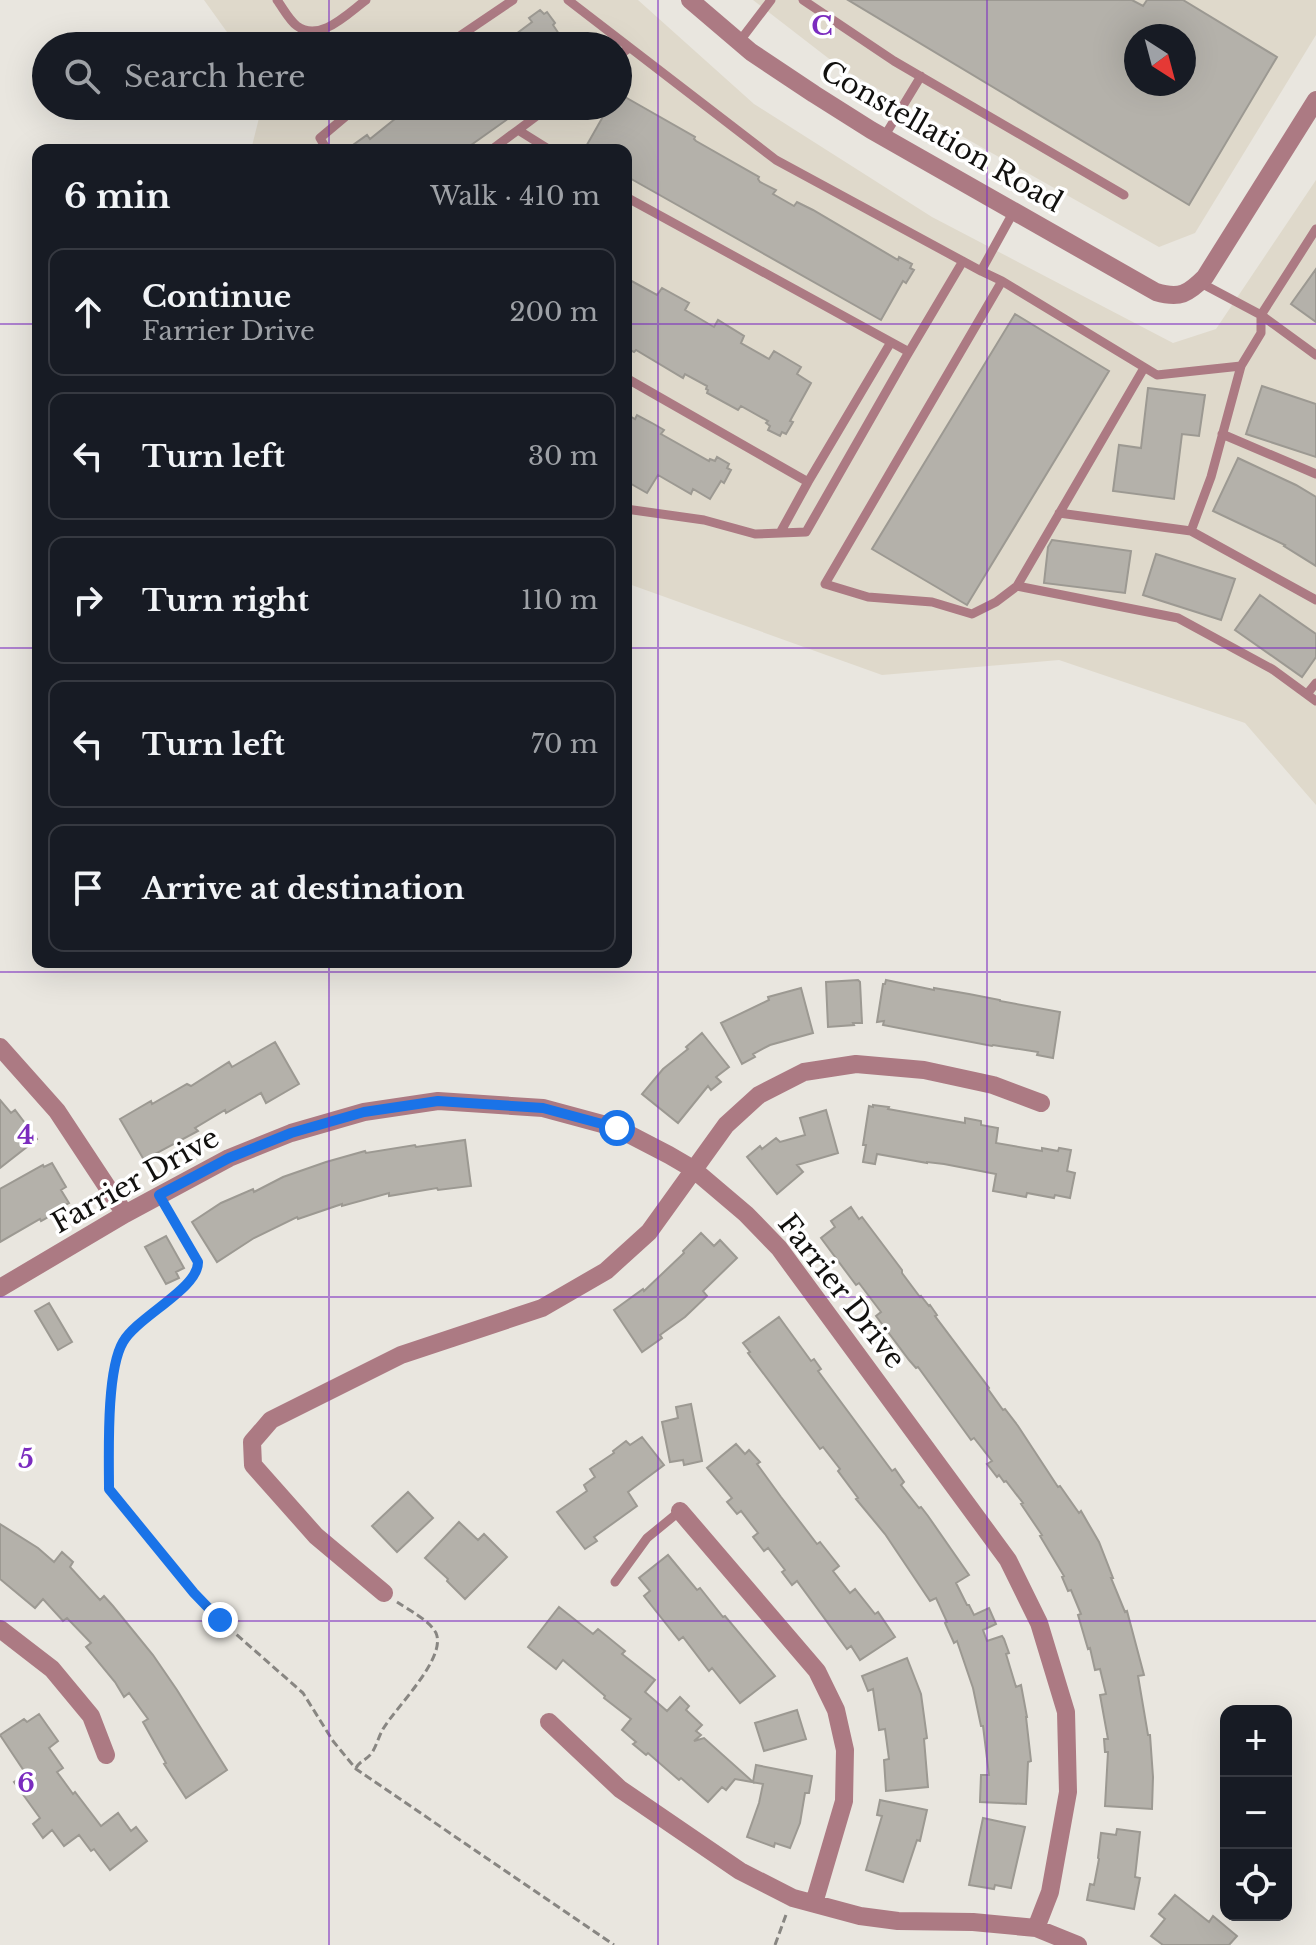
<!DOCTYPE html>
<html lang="en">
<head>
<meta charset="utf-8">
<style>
  :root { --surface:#171b24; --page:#20242c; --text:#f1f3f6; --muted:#9ea1a6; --line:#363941 }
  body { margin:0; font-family:"Libre Baskerville",serif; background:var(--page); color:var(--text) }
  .controls { position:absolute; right:24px; bottom:24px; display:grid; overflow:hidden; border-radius:16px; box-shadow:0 8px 32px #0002 }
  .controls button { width:72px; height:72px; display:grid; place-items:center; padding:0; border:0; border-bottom:2px solid var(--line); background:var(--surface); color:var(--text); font:40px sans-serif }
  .compass { position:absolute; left:1124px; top:24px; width:72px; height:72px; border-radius:50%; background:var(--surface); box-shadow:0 8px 32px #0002; rotate:144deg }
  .stop { position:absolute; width:24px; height:24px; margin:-18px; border:6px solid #1a73e8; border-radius:50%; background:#fff }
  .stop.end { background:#1a73e8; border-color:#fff; box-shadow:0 2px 8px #0008 }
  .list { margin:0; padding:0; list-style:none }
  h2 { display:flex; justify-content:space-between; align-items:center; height:104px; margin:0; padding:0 32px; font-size:34px }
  h2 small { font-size:26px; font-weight:400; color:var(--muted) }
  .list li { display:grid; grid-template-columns:52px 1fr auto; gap:24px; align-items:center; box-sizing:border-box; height:128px; margin:0 16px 16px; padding:0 16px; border:2px solid var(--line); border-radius:16px }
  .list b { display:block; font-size:30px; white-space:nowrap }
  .list p { margin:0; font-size:26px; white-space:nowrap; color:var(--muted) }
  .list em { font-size:26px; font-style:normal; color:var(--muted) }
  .icon { flex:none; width:44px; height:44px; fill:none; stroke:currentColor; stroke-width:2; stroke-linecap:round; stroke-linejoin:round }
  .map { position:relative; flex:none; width:1316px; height:1945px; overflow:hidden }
  .search { position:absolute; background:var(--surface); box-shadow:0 8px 32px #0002; left:32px; top:32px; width:600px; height:88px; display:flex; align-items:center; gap:20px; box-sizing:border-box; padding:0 28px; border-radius:44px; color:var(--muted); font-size:30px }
  .panel { position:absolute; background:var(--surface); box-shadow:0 8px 32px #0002; left:32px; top:144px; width:600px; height:824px; border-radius:16px }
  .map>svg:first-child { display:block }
  .built { fill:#dfd9cb; fill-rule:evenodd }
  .building { fill:#b4b1aa; stroke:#9c9992; stroke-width:2; fill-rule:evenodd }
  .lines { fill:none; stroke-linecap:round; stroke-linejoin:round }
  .path { stroke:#888682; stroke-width:3; stroke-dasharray:8 4; stroke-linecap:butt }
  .lane { stroke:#ac7a83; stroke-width:9 }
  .street { stroke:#ac7a83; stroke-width:18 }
  .route { stroke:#1a73e8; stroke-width:10 }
  .grid { fill:none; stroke:#7b2cbf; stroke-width:2; stroke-opacity:0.55 }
  .labels { text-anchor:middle; stroke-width:7; stroke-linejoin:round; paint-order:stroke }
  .street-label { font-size:28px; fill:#12110f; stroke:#fff }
  .grid-label { font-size:26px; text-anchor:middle; font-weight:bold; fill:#7b2cbf; stroke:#fff; stroke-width:7; stroke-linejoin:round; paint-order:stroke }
</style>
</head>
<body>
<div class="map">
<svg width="1316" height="1945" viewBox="0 0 1316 1945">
  <rect width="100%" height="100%" fill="#e9e6df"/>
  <path class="built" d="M204 0H638L754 104 932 217 1173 343 1216 329 1316 180V805L1245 723 1059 660 882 675 626 583V150H251L262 106H618V46H237Z
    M753 0H1316V35L1195 233 1159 247 841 68ZM1136 36H1184V84H1136Z"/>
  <path class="building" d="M848 0H1132L1143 6 1147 0H1183L1277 57 1189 205ZM1136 36H1184V84H1136Z
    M540 10 544 14 547 12 555 23 553 25 567 46H500L532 22 529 18Z
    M618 93 695 137 694 139 696 141 759 177 758 179 760 182 776 190 773 194 794 206 797 202 813 210 898 260 899 257 912 264 910 268 914 270 906 283 903 281 881 320 626 176V150H584L609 106H618Z
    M411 106H526L464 150H346L367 135 370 139Z
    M1316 269V322L1291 304Z
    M626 278 657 295 662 288 689 303 685 310 714 327 718 320 744 336 741 343 769 359 774 351 801 367 797 374 811 383 790 421 793 422 786 434 782 432 780 436 768 430 770 426 766 423 768 421 741 406 738 410 707 393 708 390 706 389 707 386 685 374 683 378 636 350 634 352 626 348Z
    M1015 314 1109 371 967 605 872 549Z
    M1262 386 1316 404V457L1246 434Z
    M1148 388 1205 395 1199 436 1182 434 1174 499 1113 491 1119 445 1141 448Z
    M626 414 635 419 637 415 652 423 664 430 661 434 709 461 710 459 715 461 717 457 729 464 727 468 731 470 724 483 721 481 710 499 693 489 691 494 658 475 647 493 626 481Z
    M1238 458 1296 485 1316 497V566L1284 546 1285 545 1213 511Z
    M1052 540 1131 551 1125 593 1044 583 1048 547Z
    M1156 554 1235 579 1221 620 1143 595Z
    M1260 595 1316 634V657L1302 677 1235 630Z
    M858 980 860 982 862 1023H853L854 1025 828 1027 826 982Z
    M886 980 934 990V988L969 994 1000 1000V1001L1060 1012 1053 1058 1037 1055 1038 1052 993 1045 992 1046 883 1025 884 1021 877 1022 883 984H885Z
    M801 988 813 1033 770 1045 753 1054 755 1057 742 1064 721 1023 769 1000 768 997Z
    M702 1033 729 1067 716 1077 721 1082 711 1090 708 1086 678 1123 642 1094 663 1069 688 1049 686 1047Z
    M275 1042 299 1084 266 1103 261 1093 226 1113 225 1110 195 1128 198 1131 144 1160 120 1119 151 1101 152 1104 187 1084 191 1086 229 1062 232 1067Z
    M0 1100 11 1113 15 1110 37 1139 0 1168Z
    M873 1105 889 1107 888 1109 965 1123V1118L981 1121V1125L998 1128 996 1143 1042 1151V1148L1058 1151 1059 1148 1071 1150 1067 1171 1075 1173 1070 1198 1055 1195 1054 1198 1027 1193 1026 1197 993 1191 996 1174 944 1164 927 1162V1163L877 1154 875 1164 863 1162 866 1145H863L869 1106 873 1107Z
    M826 1110 838 1153 797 1165 803 1172 777 1194 747 1157 760 1146 762 1149 776 1138 780 1142 805 1135 800 1118Z
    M465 1140 471 1186 438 1190 437 1188 389 1196V1193L342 1206V1204L298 1219 297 1217 254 1238 217 1262 192 1222 221 1203 253 1189 254 1192 283 1177 326 1162 365 1151 366 1153 415 1145 416 1147Z
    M52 1163 66 1187 61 1190 69 1203 65 1205 66 1207 41 1221 40 1219 0 1242V1189L43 1165 44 1167Z
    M851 1207 859 1219 862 1217 902 1270V1273L920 1297 921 1296 929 1306 930 1305 937 1315 935 1316 989 1388 988 1389 1003 1410 1005 1409 1018 1426 1058 1487 1060 1486 1079 1513 1081 1511 1099 1542 1113 1578H1111L1125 1612 1127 1611 1144 1675 1138 1676 1148 1735H1150L1153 1777 1152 1809 1105 1806 1108 1752H1105L1104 1739H1108L1100 1695 1106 1694 1100 1669 1095 1670 1090 1648 1088 1649 1078 1615 1081 1614 1071 1590 1068 1591 1062 1577 1064 1576 1040 1536 1042 1535 1021 1504 1023 1503 1006 1481 1004 1482 999 1475 997 1477 987 1464 992 1461 974 1438 971 1440 918 1367 916 1368 909 1360 876 1316 881 1312 859 1283 856 1285 821 1238 835 1227 831 1221Z
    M701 1233 714 1246 720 1240 737 1258 703 1291 707 1296 685 1317 660 1335 662 1338 642 1352 614 1310 643 1289 644 1291 684 1253 683 1251Z
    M166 1236 184 1268 176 1272 179 1278 166 1284 145 1247Z
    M49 1303 72 1342 58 1350 35 1311Z
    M779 1317 811 1361 814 1359 821 1369 818 1371 892 1471 895 1469 904 1482 901 1485 919 1508 921 1507 928 1516 969 1575 956 1583 967 1605H969L974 1615 989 1608 996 1624 983 1630 987 1641 1002 1636 1004 1639 1009 1653 1006 1654 1016 1687 1021 1685 1027 1717H1026L1031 1761 1028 1762 1026 1804 980 1802 981 1775H989L983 1726H981L973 1688 957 1641 954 1643 945 1623 947 1622 936 1598 930 1601 885 1534 856 1499 858 1498 838 1471 840 1469 823 1447 820 1449 748 1353 750 1352 743 1343Z
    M691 1404 702 1461 684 1465 683 1460 670 1462 662 1422 678 1418 676 1407Z
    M642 1437 664 1465 628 1492 637 1506 594 1537 597 1541 585 1549 557 1512 587 1491 584 1485 595 1477 590 1469 614 1453 613 1451 626 1441 630 1445Z
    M736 1444 745 1454 749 1450 760 1462 757 1464 781 1497 817 1544 820 1542 839 1566 833 1571 850 1593 855 1589 875 1614 878 1612 895 1637 860 1660 851 1646 847 1649 797 1581 792 1585 782 1572 785 1570 768 1548 764 1551 753 1537 758 1533 741 1511 737 1514 727 1502 732 1498 707 1468Z
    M408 1492 433 1518 397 1552 372 1526Z
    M459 1522 478 1540 484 1534 507 1557 465 1599 447 1581 448 1579 425 1558Z
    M0 1524 38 1548 54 1562 62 1552 73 1562 70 1567 100 1600 104 1596 113 1606 153 1655 177 1690 227 1770 186 1798 164 1764 166 1763 143 1722 148 1719 129 1693 124 1697 115 1682 86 1647 91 1643 67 1618 63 1621 43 1599 35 1608 0 1579Z
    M668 1555 697 1590 700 1588 723 1617 725 1616 775 1676 740 1703 712 1668 709 1671 683 1637 679 1640 644 1596 650 1591 639 1578Z
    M559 1607 593 1634 598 1629 625 1651 622 1654 655 1680 645 1692 667 1711 680 1697 689 1706 686 1710 702 1725 696 1731 701 1735 694 1741 704 1738 753 1782 756 1765 812 1776 809 1793H805L800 1823 790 1848 775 1843 774 1847 747 1837 759 1803 763 1784 735 1779 726 1790 722 1787 708 1802 681 1778 679 1780 648 1753 646 1755 633 1744 636 1742 622 1730 631 1719 604 1698 605 1696 563 1660 556 1669 528 1647Z
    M907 1658 921 1694 927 1738 924 1739 928 1787 886 1791 884 1760 889 1759 885 1729 879 1730 873 1689 868 1691 862 1676Z
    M797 1710 806 1739 764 1751 755 1723Z
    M39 1714 58 1741 49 1748 63 1768 57 1772 73 1794 75 1792 101 1826 118 1813 131 1831 136 1827 147 1841 110 1870 94 1849 91 1851 79 1835 64 1846 52 1830 43 1838 33 1824 40 1818 14 1782 26 1774 0 1735 24 1719 27 1722Z
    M880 1800 927 1810 920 1841 917 1840 903 1882 866 1870 882 1816 877 1815Z
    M983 1818 1025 1827 1011 1888 995 1885 994 1889 969 1885Z
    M1117 1829 1140 1832 1135 1877 1140 1878 1134 1909 1087 1900 1090 1884 1094 1885 1099 1859 1098 1858 1101 1833 1116 1835Z
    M1175 1895 1209 1922 1213 1916 1237 1936 1229 1945H1163L1151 1936 1165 1919 1159 1914Z"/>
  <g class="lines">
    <path class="path" d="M167 1209 198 1262C199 1289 137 1317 123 1342 106 1371 109 1454 109 1489L194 1593 220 1620 303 1693 333 1741 356 1769 614 1945
      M356 1768C360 1760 368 1760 373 1751 377 1744 379 1736 383 1729 396 1707 447 1658 436 1633 429 1620 409 1610 397 1602
      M775 1945 787 1912"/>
    <path class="lane" d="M277 0C283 8 289 20 297 26 320 43 348 13 366 0
      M568 0 776 160 981 271
      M803 0 894 61 1124 195
      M739 42 771 0
      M445 46 513 0
      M618 56 629 48
      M518 130 550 106
      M884 137 921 76
      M327 150 320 138 358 106
      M491 150 518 130 550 150
      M626 197 909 352
      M1014 211 981 271 1002 281 825 584 868 597 932 602 972 614 996 602 1017 586 1178 618 1272 669 1316 701
      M1002 281 1157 375 1241 366 1261 333V315
      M1199 282 1261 315 1316 229
      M1261 315 1316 355
      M626 378 808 482
      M1222 434 1316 474
      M626 509 704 520 755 534 806 532 906 357 963 261
      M1059 513 1191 531 1211 477 1241 366
      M1191 531 1316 600
      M780 533 808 482 891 342
      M1017 586 1144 368
      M1307 694 1316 683
      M615 1582 647 1538 680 1511"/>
    <path class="street" d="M690 0 751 52 814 94 871 130 1156 292C1180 299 1188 294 1205 277L1316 100
      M0 1047 57 1111 125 1214
      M0 1288 125 1214 229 1158 291 1133 364 1112 438 1101 543 1108 617 1128 669 1155 693 1169 746 1214 779 1248 1008 1560 1039 1623 1066 1712 1068 1792 1050 1892 1036 1928
      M680 1511 817 1671 836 1710 845 1750 844 1801 814 1903
      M384 1593 316 1536 253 1465 252 1442 271 1420 401 1355 542 1308 606 1271 649 1232 726 1125 759 1095 804 1072 856 1064 924 1070 993 1085 1041 1103
      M0 1629 52 1669 91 1716 106 1755
      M549 1722 620 1789 740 1871 793 1898 860 1916 898 1921 973 1922 1036 1928 1078 1945"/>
  </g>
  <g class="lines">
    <path class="route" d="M220 1620 194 1593 109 1489C109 1454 106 1371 123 1342 137 1317 199 1288 198 1262L159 1195 229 1158 291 1133 364 1112 438 1101 543 1108 617 1128"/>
  </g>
  <path class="grid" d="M329 0V46M658 0V1945M987 0V1945M329 106V150M0 324H38M626 324H1316M0 648H38M626 648H1316M329 962V1945M0 972H1316M0 1297H1316M0 1621H1316"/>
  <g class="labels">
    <g class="street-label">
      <text transform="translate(942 136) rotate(30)" y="10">Constellation Road</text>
      <text transform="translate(135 1180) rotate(-29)" y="10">Farrier Drive</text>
      <text transform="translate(842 1291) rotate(52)" y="10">Farrier Drive</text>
    </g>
  </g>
  <g class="grid-label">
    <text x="822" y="35">C</text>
    <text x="26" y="1144">4</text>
    <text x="26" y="1468">5</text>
    <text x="26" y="1792">6</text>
  </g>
</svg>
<div class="controls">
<button>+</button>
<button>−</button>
<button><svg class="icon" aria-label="locate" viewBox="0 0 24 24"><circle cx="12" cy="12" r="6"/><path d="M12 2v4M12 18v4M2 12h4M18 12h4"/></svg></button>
</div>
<svg class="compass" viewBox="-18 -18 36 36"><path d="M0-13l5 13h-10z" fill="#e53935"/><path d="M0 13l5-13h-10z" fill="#9ea1a6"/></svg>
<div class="stop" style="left:617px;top:1128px"></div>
<div class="stop end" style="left:220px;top:1620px"></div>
<div class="search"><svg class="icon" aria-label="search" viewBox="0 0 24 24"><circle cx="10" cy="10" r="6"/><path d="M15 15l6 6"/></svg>Search here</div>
<section class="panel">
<h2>6 min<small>Walk · 410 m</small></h2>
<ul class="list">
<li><svg class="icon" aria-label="ahead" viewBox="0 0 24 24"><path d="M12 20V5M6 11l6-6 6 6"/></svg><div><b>Continue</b><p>Farrier Drive</p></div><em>200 m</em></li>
<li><svg class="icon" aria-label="left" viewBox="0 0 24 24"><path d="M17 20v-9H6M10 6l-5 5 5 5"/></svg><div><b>Turn left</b></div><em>30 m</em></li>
<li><svg class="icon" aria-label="right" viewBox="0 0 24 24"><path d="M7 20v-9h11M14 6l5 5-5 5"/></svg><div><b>Turn right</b></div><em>110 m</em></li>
<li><svg class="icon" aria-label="left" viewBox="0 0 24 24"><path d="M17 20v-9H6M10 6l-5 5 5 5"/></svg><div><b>Turn left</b></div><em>70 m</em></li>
<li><svg class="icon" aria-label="arrive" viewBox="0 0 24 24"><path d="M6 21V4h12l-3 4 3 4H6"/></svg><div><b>Arrive at destination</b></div></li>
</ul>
</section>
</div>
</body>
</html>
